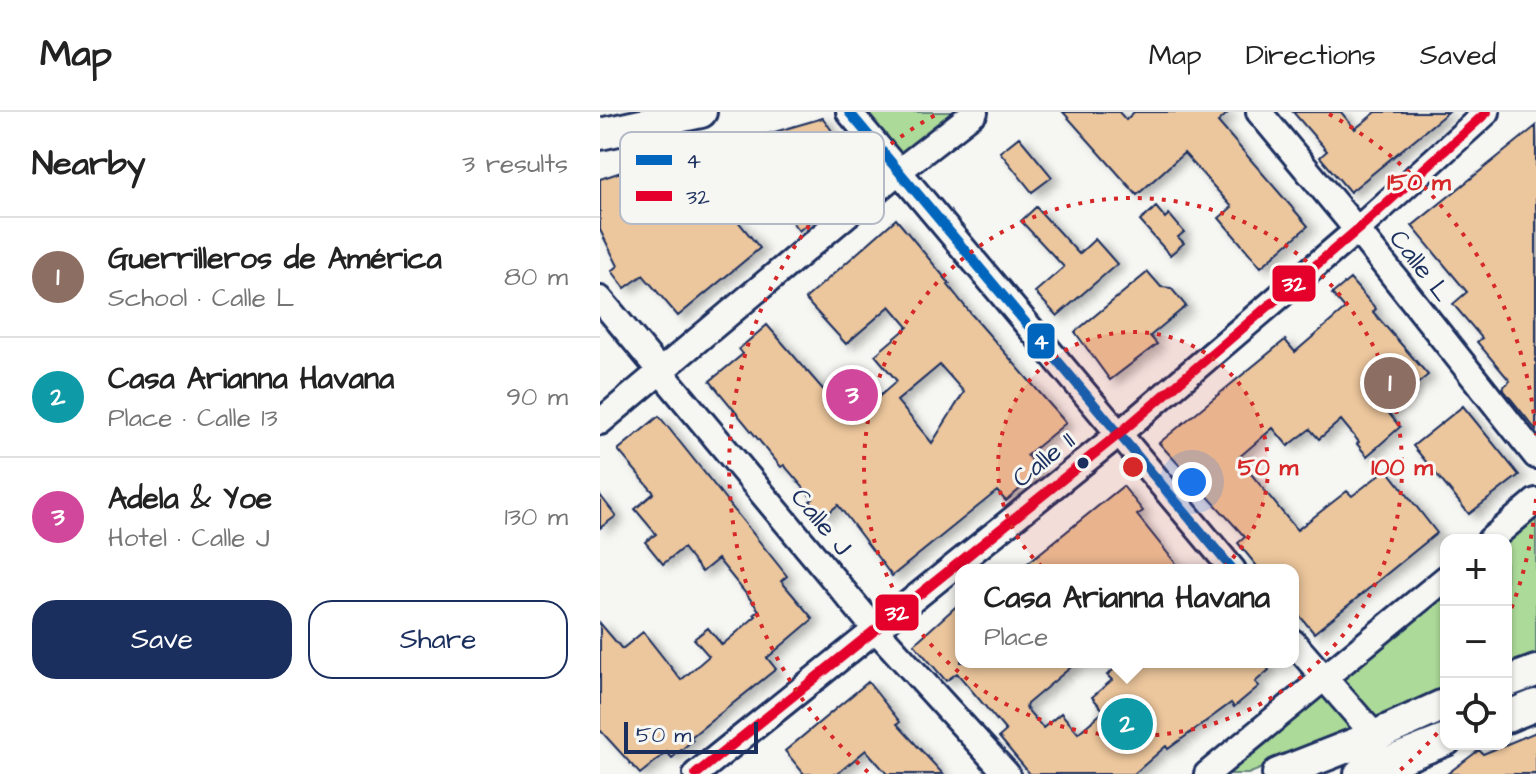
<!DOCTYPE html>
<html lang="en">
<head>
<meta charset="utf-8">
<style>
  :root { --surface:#fff; --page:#f2f2f2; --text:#222; --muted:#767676; --line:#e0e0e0; --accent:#1b2f5e }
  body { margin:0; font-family:"Architects Daughter",sans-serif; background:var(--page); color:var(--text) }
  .controls { position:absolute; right:24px; bottom:24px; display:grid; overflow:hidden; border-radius:16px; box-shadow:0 2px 6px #0004 }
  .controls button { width:72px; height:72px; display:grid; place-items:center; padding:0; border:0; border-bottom:2px solid var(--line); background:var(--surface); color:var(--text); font:40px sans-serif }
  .scale { position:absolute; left:24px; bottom:20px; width:134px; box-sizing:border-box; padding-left:8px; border:4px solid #1b2f5e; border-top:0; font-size:22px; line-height:28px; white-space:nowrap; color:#1b2f5e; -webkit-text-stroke:6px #f6f6f2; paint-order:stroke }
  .you { position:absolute; left:592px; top:370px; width:28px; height:28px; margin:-20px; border:6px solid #fff; border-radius:50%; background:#1a73e8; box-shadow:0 0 0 12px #1a73e833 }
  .badge { display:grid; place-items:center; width:52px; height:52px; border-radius:50%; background:var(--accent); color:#fff; font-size:26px; font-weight:700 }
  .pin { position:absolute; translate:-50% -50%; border:4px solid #fff; box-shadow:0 2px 8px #0006 }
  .popup { position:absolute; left:355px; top:452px; width:344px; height:104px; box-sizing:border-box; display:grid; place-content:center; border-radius:16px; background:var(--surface); filter:drop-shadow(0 2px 6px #0005); font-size:26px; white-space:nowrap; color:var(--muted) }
  .popup b { font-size:30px; color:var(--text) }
  .popup::after { content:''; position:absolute; left:50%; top:100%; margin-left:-16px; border:16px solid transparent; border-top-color:var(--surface) }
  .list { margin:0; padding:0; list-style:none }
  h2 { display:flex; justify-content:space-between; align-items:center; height:104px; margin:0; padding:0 32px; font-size:34px }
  h2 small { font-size:26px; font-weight:400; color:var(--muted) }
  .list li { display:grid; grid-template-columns:52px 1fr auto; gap:24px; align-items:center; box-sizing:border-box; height:120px; padding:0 32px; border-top:2px solid var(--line) }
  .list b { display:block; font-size:30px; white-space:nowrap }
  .list p { margin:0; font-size:26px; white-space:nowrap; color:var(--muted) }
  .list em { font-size:26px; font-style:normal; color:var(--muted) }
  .actions { display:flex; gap:16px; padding:24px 32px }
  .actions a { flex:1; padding:18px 0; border:2px solid var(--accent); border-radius:24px; text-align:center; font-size:28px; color:var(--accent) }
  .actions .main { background:var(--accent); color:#fff }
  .icon { flex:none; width:44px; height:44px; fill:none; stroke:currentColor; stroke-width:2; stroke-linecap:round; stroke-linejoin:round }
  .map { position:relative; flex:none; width:936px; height:662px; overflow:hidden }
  header { display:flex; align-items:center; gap:48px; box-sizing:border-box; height:112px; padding:0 40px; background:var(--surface); border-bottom:2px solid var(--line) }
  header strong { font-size:38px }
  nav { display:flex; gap:44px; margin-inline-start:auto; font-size:28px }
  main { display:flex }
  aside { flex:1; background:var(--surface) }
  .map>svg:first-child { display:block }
  .green { fill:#acda98; stroke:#64847b; stroke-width:2 }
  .building { fill:#ecc69c; stroke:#1b2f5e; stroke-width:2; fill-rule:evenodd; filter:url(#shadow) }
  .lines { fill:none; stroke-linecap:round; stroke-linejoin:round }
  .minor-casing { stroke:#1b2f5e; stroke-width:30 }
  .major-casing { stroke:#1b2f5e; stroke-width:36 }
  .minor { stroke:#f6f6f2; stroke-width:24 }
  .major { stroke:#f6f6f2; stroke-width:30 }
  .bus-1-casing { stroke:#f6f6f2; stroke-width:16 }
  .bus-2-casing { stroke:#f6f6f2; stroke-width:16 }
  .bus-1 { stroke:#0065bd; stroke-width:10 }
  .bus-2 { stroke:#e4002b; stroke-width:10 }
  .ring { fill:none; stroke:#d62828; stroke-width:4; stroke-dasharray:4 8 }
  .bus-dot { fill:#1b2f5e; stroke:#f6f6f2; stroke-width:3 }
  .labels { text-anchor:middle; stroke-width:6; stroke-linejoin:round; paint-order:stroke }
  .street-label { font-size:26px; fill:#1b2f5e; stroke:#f6f6f2 }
  .key { fill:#f6f6f2; stroke:#b4bac6; stroke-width:2 }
  .key-label { font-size:22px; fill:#1b2f5e }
  .centre { fill:#d62828; stroke:#f6f6f2; stroke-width:4 }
  .ring-label { font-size:24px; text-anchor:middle; font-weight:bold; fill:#d62828; stroke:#f6f6f2; stroke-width:6; stroke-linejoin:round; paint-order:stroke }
  .line-badge { stroke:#f6f6f2; stroke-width:3 }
  .badge-label { font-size:22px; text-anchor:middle; font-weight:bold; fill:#fff }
</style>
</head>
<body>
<header>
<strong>Map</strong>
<nav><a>Map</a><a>Directions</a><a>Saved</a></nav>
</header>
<main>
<aside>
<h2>Nearby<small>3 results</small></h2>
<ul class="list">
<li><span class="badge" style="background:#8d6e63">1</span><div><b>Guerrilleros de América</b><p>School · Calle L</p></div><em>80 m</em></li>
<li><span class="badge" style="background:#0f9aa8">2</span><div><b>Casa Arianna Havana</b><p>Place · Calle 13</p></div><em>90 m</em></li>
<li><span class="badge" style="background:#d1479c">3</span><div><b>Adela &amp; Yoe</b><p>Hotel · Calle J</p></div><em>130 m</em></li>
</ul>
<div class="actions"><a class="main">Save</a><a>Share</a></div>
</aside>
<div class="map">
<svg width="936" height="662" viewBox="0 0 936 662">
  <defs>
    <filter id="shadow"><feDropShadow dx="7" dy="4" stdDeviation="4" flood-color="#0004"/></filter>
  </defs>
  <rect width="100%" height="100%" fill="#f6f6f2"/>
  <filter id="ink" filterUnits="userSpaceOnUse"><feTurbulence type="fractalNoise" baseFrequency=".0125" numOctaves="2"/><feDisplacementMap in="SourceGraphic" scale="16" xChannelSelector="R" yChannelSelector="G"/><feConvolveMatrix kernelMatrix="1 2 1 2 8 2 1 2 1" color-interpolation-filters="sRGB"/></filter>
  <g filter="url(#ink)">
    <path class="green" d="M260 0H364L302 48Z
      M936 401V543L906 555V428Z
      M846 480V579L774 610 737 571Z
      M719 579 753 619 648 662H620Z"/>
    <path class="building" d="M463 0H519L526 8 534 0H629L618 10 708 114 661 155 619 106 632 95 584 41 537 83Z
      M693 0H741L755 17 776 0H848L750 80 720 45 727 39Z
      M223 6 262 62 199 119 163 71 118 85 160 136 78 204 43 163 25 176 12 159 18 154 0 118V67L61 47 99 43 134 34 133 32Z
      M936 14V318L902 276 910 269 877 230 882 226 853 192 867 180 812 114Z
      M419 25 452 65 432 80 400 40Z
      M436 95 479 142 495 127 517 152 457 204 435 180 464 155 421 109Z
      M556 95 565 106 569 102 584 120 578 125 584 131 570 143 540 109Z
      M296 107 350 172 348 173 372 203 466 311 427 343 441 359 406 389 397 379 292 464 238 393 223 405 210 389 213 387 184 353 181 355 110 269 143 242 139 237 167 213 234 290 258 269 275 288 297 269 275 243 308 215 290 194 246 232 205 187ZM340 253 364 280 332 331 297 289Z
      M548 160 561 175 571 176 586 194 550 224 557 232 510 268 475 220Z
      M750 167 776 197 773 200 828 263 786 298 800 315 767 344 757 332 759 330 741 308 719 327 710 317 688 334 673 316 638 346 697 418 747 379 752 384 787 357 837 421 714 521 693 496V458H660L638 431 645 425 559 331 685 228 695 240 745 197 732 182Z
      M863 294 919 363 869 402 813 334Z
      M59 304 187 464 181 469 213 507 167 546 176 557 91 625 93 628 72 646 67 640 40 662 0 618V511L22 537 43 520 81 568 109 544 94 527 108 516 122 533 156 504 154 502 159 498 118 447 102 460 83 436 63 452 45 430 56 422 35 397 54 381 18 338Z
      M523 374 543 399 537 403 581 458H419Z
      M0 383 16 404 0 416Z
      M361 490V550H477L427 592 426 596 443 616 461 601 478 621 504 599 492 585 512 568 507 563 523 550H663L669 558 655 570 659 574 634 595 631 591 568 637 566 634 534 662H430L399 625 406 619 357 561 346 569 314 532Z
      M268 570 300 610 297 612 343 662H287L266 638 237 662H204L185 639Z
      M936 620V662H847L879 638 883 642Z"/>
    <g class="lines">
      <defs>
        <path id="minor" d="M249 0 633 458
          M659 0 757 118 936 344
          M0 187 276 518 407 662
          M0 310 299 59 375 0
          M890 428 936 389
          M693 530 775 624
          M96 662 520 321 757 118 887 0
          M607 662 846 466"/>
        <path id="major" d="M0 22 101 0
          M906 570 936 559
          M906 605 936 593
          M678 662 775 624 846 592
          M760 662 846 628"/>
      </defs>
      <use href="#minor" class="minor-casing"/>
      <use href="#major" class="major-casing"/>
      <use href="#minor" class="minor"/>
      <use href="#major" class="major"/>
      <defs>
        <path id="bus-1" d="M249 0 633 458"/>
        <path id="bus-2" d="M96 662 520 321 757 118 887 0"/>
      </defs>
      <use href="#bus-1" class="bus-1-casing"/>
      <use href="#bus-2" class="bus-2-casing"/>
      <use href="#bus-1" class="bus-1"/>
      <use href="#bus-2" class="bus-2"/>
    </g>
  </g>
  <circle cx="533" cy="355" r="135" fill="#d62828" fill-opacity=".12"/>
  <g class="ring">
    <circle cx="533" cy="355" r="135"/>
    <circle cx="533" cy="355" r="269"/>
    <path d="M936 387A404 404 0 0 1 906 510M845 612A404 404 0 0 1 798 660M268 660A404 404 0 0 1 337 2M729 2A404 404 0 0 1 936 323"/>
  </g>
  <circle class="bus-dot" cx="483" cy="351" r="7"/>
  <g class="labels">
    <g class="street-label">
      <text transform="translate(821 153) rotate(52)" y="9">Calle L</text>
      <text transform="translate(443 347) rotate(-39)" y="9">Calle 11</text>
      <text transform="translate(222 409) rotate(50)" y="9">Calle J</text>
    </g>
  </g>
  <rect x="20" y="20" width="264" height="92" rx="12" class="key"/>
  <rect x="36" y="43" width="36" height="10" fill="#0065bd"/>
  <rect x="36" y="79" width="36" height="10" fill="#e4002b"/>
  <g class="key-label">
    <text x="86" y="56">4</text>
    <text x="86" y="92">32</text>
  </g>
  <circle cx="533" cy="355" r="12" class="centre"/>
  <g class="ring-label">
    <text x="819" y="78">150 m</text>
    <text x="668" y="363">50 m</text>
    <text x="802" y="363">100 m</text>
  </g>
  <g class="line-badge">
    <rect x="671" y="152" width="46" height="39" rx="8" fill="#e4002b"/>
    <rect x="426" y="210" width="30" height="38" rx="8" fill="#0065bd"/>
    <rect x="274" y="481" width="46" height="39" rx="8" fill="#e4002b"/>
  </g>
  <g class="badge-label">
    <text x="694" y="179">32</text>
    <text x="441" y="237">4</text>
    <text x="297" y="508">32</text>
  </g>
</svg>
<div class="controls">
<button>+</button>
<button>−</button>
<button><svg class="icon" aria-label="locate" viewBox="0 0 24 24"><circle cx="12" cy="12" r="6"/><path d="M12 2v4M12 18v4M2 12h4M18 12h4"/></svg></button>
</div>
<div class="scale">50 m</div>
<div class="you"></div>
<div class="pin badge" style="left:790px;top:271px;background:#8d6e63">1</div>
<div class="pin badge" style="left:527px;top:612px;background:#0f9aa8">2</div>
<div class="popup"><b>Casa Arianna Havana</b>Place</div>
<div class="pin badge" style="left:252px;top:283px;background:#d1479c">3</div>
</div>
</main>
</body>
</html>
